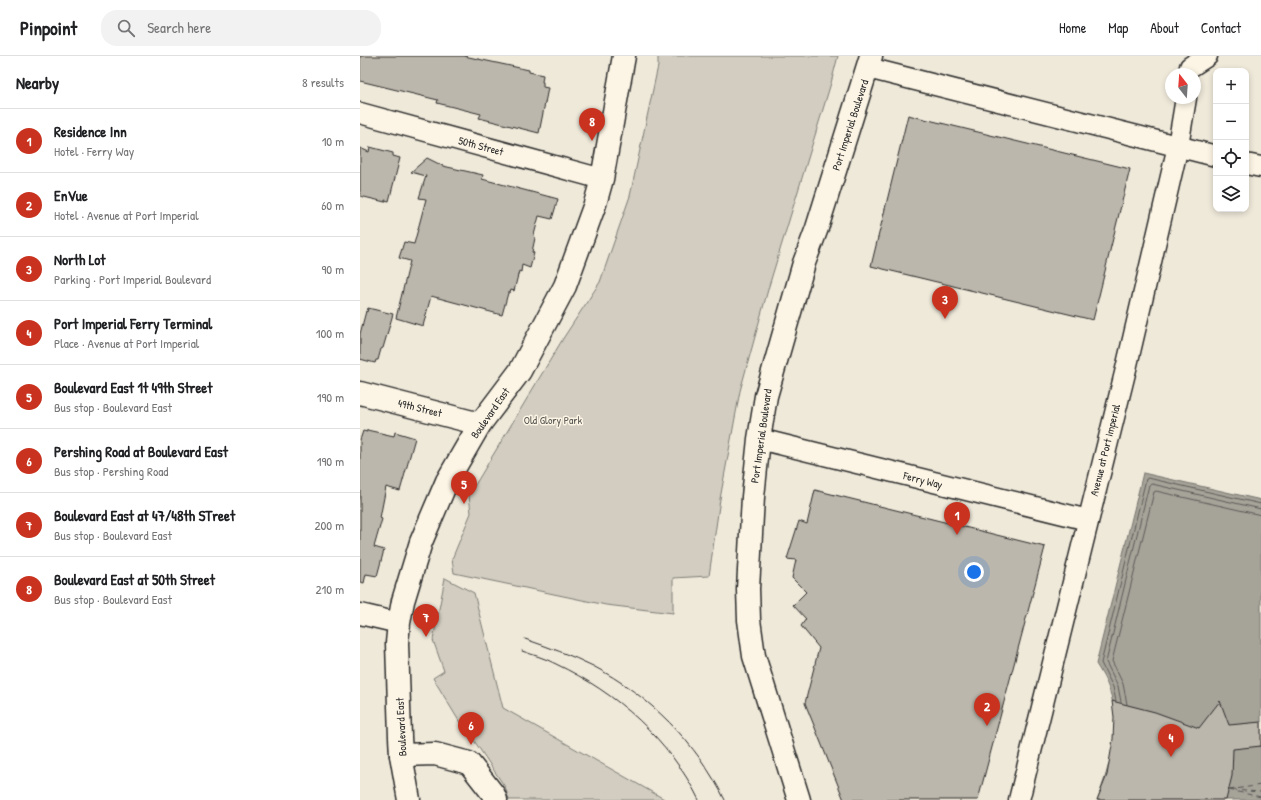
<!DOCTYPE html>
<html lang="en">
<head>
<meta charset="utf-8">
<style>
  :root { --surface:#fff; --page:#f2f2f2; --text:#202124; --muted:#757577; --line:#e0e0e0; --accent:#c8321e }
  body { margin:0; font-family:"Patrick Hand",sans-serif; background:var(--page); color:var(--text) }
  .controls { position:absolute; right:12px; top:12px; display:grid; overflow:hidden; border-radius:8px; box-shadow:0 2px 6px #0003 }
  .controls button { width:36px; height:36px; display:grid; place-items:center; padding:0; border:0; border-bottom:1px solid var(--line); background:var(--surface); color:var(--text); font:20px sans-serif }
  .compass { position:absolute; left:805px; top:12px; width:36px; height:36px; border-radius:50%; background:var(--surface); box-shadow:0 2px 6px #0003; rotate:343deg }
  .you { position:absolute; left:614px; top:516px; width:14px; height:14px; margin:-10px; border:3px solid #fff; border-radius:50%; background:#1a73e8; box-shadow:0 0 0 6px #1a73e833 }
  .badge { display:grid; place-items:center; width:26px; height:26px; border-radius:50%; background:var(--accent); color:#fff; font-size:13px; font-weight:700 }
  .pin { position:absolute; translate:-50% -33px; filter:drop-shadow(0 1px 2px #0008) }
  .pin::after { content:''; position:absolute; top:21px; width:14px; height:12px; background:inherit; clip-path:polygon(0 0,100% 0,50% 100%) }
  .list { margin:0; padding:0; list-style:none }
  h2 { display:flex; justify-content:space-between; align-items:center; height:52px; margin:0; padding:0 16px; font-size:17px }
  h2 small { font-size:13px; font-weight:400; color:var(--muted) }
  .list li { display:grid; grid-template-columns:26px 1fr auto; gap:12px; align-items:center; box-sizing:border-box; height:64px; padding:0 16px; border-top:1px solid var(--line) }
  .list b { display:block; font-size:15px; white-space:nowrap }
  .list p { margin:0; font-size:13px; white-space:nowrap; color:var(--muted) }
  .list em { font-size:13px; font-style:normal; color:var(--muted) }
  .icon { flex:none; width:22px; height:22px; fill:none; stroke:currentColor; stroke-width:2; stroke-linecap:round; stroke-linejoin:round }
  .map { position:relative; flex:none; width:901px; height:744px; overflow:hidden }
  header { display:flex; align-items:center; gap:24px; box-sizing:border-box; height:56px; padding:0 20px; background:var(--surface); border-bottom:1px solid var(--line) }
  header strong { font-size:19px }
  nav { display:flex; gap:22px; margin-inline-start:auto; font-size:14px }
  .search { width:280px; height:36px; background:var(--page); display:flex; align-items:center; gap:10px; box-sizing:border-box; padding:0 14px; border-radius:16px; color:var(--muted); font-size:15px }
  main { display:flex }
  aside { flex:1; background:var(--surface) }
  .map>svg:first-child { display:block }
  .green { fill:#d2cdc0; stroke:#7e7c76 }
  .water { fill:#a6a399; stroke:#75736d }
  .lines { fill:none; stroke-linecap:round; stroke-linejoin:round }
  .shore { stroke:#5c5b57; stroke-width:1 }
  .ferry { stroke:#565552; stroke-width:1; stroke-dasharray:5 4; stroke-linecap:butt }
  .building { fill:#bcb7ac; stroke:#2b2b2b }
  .minor-casing { stroke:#2b2b2b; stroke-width:23 }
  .tertiary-casing { stroke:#2b2b2b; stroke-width:25 }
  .primary-casing { stroke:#2b2b2b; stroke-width:25 }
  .minor { stroke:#fcf5e5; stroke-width:20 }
  .tertiary { stroke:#fcf5e5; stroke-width:22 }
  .primary { stroke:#fcf5e5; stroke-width:22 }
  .tram { stroke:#2b2b2b; stroke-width:1 }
  .labels { text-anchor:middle; stroke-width:3; stroke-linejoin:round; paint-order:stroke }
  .street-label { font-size:11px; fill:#2b2b2b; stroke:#fcf5e5 }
  .park-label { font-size:11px; fill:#555450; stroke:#fcf5e5 }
</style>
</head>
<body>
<header>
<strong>Pinpoint</strong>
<div class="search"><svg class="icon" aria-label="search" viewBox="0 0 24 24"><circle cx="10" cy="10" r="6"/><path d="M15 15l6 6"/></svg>Search here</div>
<nav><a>Home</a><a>Map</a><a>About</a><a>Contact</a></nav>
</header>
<main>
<aside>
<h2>Nearby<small>8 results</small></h2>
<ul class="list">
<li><span class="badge">1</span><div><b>Residence Inn</b><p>Hotel · Ferry Way</p></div><em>10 m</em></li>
<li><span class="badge">2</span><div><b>EnVue</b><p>Hotel · Avenue at Port Imperial</p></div><em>60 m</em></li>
<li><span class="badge">3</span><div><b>North Lot</b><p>Parking · Port Imperial Boulevard</p></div><em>90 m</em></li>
<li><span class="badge">4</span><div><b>Port Imperial Ferry Terminal</b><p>Place · Avenue at Port Imperial</p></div><em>100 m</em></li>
<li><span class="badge">5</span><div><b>Boulevard East 1t 49th Street</b><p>Bus stop · Boulevard East</p></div><em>190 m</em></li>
<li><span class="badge">6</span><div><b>Pershing Road at Boulevard East</b><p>Bus stop · Pershing Road</p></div><em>190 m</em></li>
<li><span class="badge">7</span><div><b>Boulevard East at 47/48th STreet</b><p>Bus stop · Boulevard East</p></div><em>200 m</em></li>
<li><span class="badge">8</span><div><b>Boulevard East at 50th Street</b><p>Bus stop · Boulevard East</p></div><em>210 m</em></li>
</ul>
</aside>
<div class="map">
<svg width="901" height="744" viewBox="0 0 901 744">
  <rect width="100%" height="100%" fill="#efe9da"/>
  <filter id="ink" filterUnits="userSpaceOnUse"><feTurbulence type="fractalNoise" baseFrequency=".025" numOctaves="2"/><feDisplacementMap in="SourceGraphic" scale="8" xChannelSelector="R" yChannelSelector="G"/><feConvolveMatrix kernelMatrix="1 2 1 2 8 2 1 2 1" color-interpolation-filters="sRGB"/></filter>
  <g filter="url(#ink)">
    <path class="green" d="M298 0H478L471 27 409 230 380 335 360 443 349 520 313 522V557L246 549 94 517 92 503 111 457 109 439 204 281 240 226 270 140 298 10Z
      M85 522 114 537 143 652 306 744H149L145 731 107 674 105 675 73 622 84 615 73 584Z"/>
    <path class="water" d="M783 417 901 444V744H737C750 710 762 669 749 633 746 624 741 616 736 608Z"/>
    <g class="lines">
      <path class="shore" d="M756 645 753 631 741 607 786 423 788 422 901 448
        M761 646 758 630 746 606 789 429 792 428 901 453
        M767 648 763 628 752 605 794 436 796 435 901 459"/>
      <path class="ferry" d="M869 734 901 741
        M869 734 901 729
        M872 734 901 736"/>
    </g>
    <path class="building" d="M0 0H104L169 14V16L183 19 182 26H183V31L188 32 179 77 119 62 121 58 77 47 78 44 0 25Z
      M548 59 770 113 733 264 511 210Z
      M10 91 33 97V100L40 102 29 145 25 144V146L0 140V92L9 96Z
      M67 102 83 110 123 119 122 123 198 143 192 163 179 160 174 179 175 182 172 196 174 197 170 212 162 209 161 216 159 215 154 235 151 234 150 237H148L142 259 71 240 63 270 36 262 50 205 39 202 44 186 54 188 66 143 59 142 66 120 51 116Z
      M8 252 33 258 23 292 21 293 18 304H16L15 307 0 303V278L6 255 7 256Z
      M7 374 34 380 35 376 55 382 40 435 26 431 20 462 22 463 14 491 24 494 17 520 6 518 4 527 0 526V384L3 375 7 376Z
      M455 434 685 491 618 744H484L445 647 459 592 441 570 446 563 433 549 446 536 432 522 436 504 427 503 439 465 447 468Z
      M752 645 795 656 839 672 860 645 869 669 901 666V690L873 693 872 720 866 744H737L747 719 753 683 754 661Z"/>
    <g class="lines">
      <defs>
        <path id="minor" d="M830 11 847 0
          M508 12 856 100
          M0 57 242 123
          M886 108 901 111
          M399 383 728 464
          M0 558 39 567
          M659 744 766 313 818 90 826 42"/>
        <path id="tertiary" d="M0 337 120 368
          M41 699 75 698 109 707 134 739 136 744"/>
        <path id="primary" d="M49 744 41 699 40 681 37 587 39 567 43 545 61 486 87 425 120 368 160 315 205 230 235 148 242 123 264 0
          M439 744 394 600 389 564 388 533 393 441 399 383 406 340 444 207 457 172 511 0"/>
      </defs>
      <use href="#minor" class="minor-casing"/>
      <use href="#tertiary" class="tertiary-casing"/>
      <use href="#primary" class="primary-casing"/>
      <use href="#minor" class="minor"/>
      <use href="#tertiary" class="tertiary"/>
      <use href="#primary" class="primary"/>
      <path class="tram" d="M165 583C188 591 211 599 233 610 289 639 337 687 365 744
        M162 595C173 599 185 602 196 608 257 637 309 683 339 744"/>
    </g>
  </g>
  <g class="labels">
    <g class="street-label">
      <text transform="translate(490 69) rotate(-72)" y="4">Port Imperial Boulevard</text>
      <text transform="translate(121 90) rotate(15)" y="4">50th Street</text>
      <text transform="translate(60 352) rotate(14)" y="4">49th Street</text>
      <text transform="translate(130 357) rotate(-55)" y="4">Boulevard East</text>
      <text transform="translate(401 380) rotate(-82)" y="4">Port Imperial Boulevard</text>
      <text transform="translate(745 394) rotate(-76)" y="4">Avenue at Port Imperial</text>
      <text transform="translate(563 424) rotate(14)" y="4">Ferry Way</text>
      <text transform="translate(41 671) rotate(-93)" y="4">Boulevard East</text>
    </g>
    <g class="park-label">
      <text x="193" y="368">Old Glory Park</text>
    </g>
  </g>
</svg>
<div class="controls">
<button>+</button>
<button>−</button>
<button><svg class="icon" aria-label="locate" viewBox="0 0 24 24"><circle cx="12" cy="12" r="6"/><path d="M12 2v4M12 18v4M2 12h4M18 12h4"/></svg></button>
<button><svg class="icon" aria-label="layers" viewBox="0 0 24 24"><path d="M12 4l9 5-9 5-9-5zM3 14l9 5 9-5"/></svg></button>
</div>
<svg class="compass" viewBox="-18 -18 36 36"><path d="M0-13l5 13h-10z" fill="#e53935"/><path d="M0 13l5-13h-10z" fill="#757577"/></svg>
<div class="you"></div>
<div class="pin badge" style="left:597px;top:479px">1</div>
<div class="pin badge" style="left:627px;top:670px">2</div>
<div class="pin badge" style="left:585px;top:263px">3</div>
<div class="pin badge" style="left:811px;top:701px">4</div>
<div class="pin badge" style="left:104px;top:448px">5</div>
<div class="pin badge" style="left:111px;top:689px">6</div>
<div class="pin badge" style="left:66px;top:581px">7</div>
<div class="pin badge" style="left:232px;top:85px">8</div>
</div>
</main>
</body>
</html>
